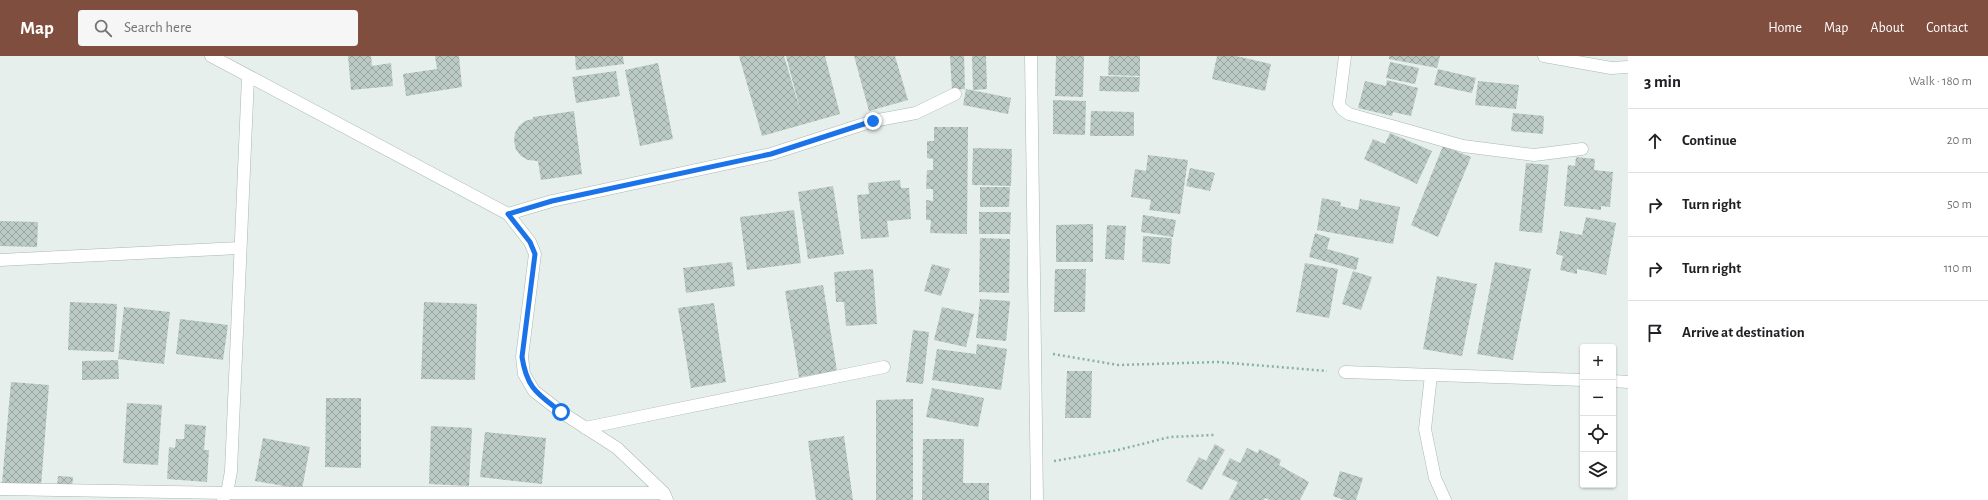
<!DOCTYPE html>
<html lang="en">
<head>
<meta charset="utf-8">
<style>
  :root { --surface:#fff; --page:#f6f6f6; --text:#202124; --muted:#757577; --line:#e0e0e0; --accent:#7f4e3f }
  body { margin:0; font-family:"Alegreya Sans",sans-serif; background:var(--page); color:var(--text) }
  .controls { position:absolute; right:12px; bottom:12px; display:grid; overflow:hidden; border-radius:4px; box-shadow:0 1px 3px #0004 }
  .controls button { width:36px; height:36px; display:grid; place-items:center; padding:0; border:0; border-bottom:1px solid var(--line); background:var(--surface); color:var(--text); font:20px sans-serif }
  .stop { position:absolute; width:12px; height:12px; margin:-9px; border:3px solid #1a73e8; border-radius:50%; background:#fff }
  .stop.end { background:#1a73e8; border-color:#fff; box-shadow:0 1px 4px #0008 }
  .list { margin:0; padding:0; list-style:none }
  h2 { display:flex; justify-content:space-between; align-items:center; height:52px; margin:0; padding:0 16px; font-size:17px }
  h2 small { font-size:13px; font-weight:400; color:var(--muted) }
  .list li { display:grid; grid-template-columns:26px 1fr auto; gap:12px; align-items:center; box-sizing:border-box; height:64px; padding:0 16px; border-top:1px solid var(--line) }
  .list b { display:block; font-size:15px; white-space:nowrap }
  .list em { font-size:13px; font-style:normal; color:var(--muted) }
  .icon { flex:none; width:22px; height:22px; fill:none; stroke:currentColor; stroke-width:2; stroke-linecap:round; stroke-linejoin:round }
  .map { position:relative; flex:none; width:1628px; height:444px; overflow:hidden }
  header { display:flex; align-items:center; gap:24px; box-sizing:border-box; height:56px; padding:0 20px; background:var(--accent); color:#fff }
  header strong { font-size:19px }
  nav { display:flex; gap:22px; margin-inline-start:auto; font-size:14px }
  .search { width:280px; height:36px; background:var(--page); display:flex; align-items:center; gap:10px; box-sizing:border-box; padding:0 14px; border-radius:4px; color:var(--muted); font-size:15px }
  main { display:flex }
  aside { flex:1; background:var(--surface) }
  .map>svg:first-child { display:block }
  .building { fill:url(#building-cross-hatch) }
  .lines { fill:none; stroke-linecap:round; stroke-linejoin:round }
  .minor-casing { stroke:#a8b8b2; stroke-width:13 }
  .path { stroke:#86b3a5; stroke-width:2.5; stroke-dasharray:2 3; stroke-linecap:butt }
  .minor { stroke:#fff; stroke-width:12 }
  .route { stroke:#1a73e8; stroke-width:5 }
</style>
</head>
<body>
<header>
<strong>Map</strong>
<div class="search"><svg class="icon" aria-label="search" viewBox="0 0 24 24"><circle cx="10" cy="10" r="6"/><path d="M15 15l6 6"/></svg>Search here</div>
<nav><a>Home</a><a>Map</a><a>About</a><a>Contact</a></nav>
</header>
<main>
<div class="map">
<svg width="1628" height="444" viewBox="0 0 1628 444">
  <defs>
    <pattern id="building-cross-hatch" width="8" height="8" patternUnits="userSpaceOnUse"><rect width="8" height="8" fill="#bbcac4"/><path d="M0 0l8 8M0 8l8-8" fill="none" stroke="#98a6a0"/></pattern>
  </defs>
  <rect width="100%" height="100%" fill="#e6efeb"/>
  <path class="building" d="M348 0H371L372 10 391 7 393 30 351 34Z
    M435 0H459L462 31 406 40 403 18 437 13Z
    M575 0H623L624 8 576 14Z
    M739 0H784L801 57 786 0H825L840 58 762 80Z
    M854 0H895L908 44 869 55Z
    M950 0H964L965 33 952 34Z
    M972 0H986L987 33 973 34Z
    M1056 0H1084L1083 41 1055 40Z
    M1109 0H1140V20L1108 19Z
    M1217 0H1236L1271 8 1265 35 1212 23Z
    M1389 0H1440L1437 12 1389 3Z
    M1390 6 1419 12 1415 28 1386 22Z
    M658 7 673 83 640 90 625 14Z
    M1438 13 1476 22 1472 37 1434 29Z
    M616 15 620 40 576 47 572 21Z
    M1100 20 1140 21 1139 36 1099 35Z
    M1387 24 1418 32 1411 60 1393 56 1392 60 1358 52 1365 25 1386 30Z
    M1478 25 1519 29 1516 53 1475 49Z
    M966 33 1011 42 1008 58 963 49Z
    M1053 44 1086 45 1085 79 1053 78Z
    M574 55 582 118 541 124 538 105 528 104 521 100 516 94 514 85 515 77 519 70 525 65 533 63V61Z
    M1091 55 1134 56V80H1090Z
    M1513 57 1544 60 1543 78 1511 75Z
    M934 71H968L967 178 930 177 931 164H926V144L933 145V133H926L927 114H933V103L927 102V85H934Z
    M1390 77 1432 95 1417 128 1364 103 1373 83 1385 88Z
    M1443 90 1471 101 1438 181 1411 169Z
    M973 92 1012 93 1011 130 972 129Z
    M1148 99 1188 104 1180 158 1149 154 1151 144 1131 141 1135 113 1146 115Z
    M1576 101 1595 103 1594 114 1613 116 1610 151 1601 150V154L1564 150 1568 109 1575 110Z
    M1526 107 1549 109 1542 177 1519 175Z
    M1190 112 1215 117 1210 135 1186 130Z
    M900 124 901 132H909L911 163 887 165 889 181 861 183 857 139 869 138 868 127Z
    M833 130 844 198 808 203 798 136Z
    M980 131H1010L1009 151H980Z
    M1322 142 1341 146 1340 150 1358 154 1360 143 1400 151 1393 188 1317 174Z
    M794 154 801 207 747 214 740 161Z
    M979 156H1011L1010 178H979Z
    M1143 159 1176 164 1173 181 1141 176Z
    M1586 161 1616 167 1606 219 1577 213V218L1560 214 1563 200 1556 198 1560 175 1582 179Z
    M0 165 38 166 37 191 0 190Z
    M1093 168V206H1056V169Z
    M1107 169 1126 170 1124 204 1105 203Z
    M1315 177 1330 182 1327 193 1359 202 1356 214 1309 201Z
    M1143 180 1172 182 1170 208 1142 206Z
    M980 182 1010 183 1009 237 979 236Z
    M732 206 735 230 686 237 683 212Z
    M1495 206 1531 213 1513 304 1477 298Z
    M1305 207 1338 213 1329 262 1296 256Z
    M932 208 950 213 941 240 924 235Z
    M873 213 877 268 846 270 844 246H836L834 216Z
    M1055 213H1086L1085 256H1054Z
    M1353 215 1372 221 1361 254 1342 248Z
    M1437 220 1477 228 1462 300 1423 293Z
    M823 229 837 315 799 321 785 235Z
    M980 243 1010 245 1006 285 976 282Z
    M70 246 117 248 114 296 68 294Z
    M424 246 477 248 475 324 421 323Z
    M714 247 726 326 691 332 678 252Z
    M124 251 170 256 164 308 118 303Z
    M942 251 974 258 966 291 934 284Z
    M180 263 228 269 223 304 176 298Z
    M913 274 929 276 923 328 906 326Z
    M977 288 1007 293 1001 334 932 324 937 293 976 298Z
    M118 304 119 323 82 324V305Z
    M1067 315H1092L1091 362H1065Z
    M11 326 49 329 41 430 2 427Z
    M932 332 984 342 978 371 926 361Z
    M326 342H361V412L325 411Z
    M913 343V444H876V344Z
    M127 347 162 349 158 409 123 407Z
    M185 368 206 370 204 394H209L207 426 167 423 169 391 175 392 176 383H184Z
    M431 370 472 372 469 430 429 428Z
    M485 376 546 382 542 428 480 421Z
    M844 380 853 444H816L808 385Z
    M263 382 310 391 302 433 255 425Z
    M923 383H964L963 427H989V444H922Z
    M1215 388 1225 394 1202 434 1186 425 1199 401 1206 405Z
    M1247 392 1258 397 1259 393 1281 404 1279 409 1309 426 1300 444H1270L1265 442 1264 444H1229L1238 426 1222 419 1230 402 1240 407Z
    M1340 415 1363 422 1356 444H1344L1333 440Z
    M58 420 73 421 72 431 57 430Z"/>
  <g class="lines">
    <defs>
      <path id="minor" d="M211 0 508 158 530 186 535 198 522 301 524 318 534 335 561 356 617 392 664 437 667 444
        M1031 0 1037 444
        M1345 0 1339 48 1342 53 1349 58 1463 90 1534 99 1582 93
        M1544 0 1611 12 1628 11
        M508 158 552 145 771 98 873 65 916 57 955 38
        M0 204 239 192
        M1345 316 1583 324
        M1431 319 1425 373 1435 422 1445 444
        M1613 325 1628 326
        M585 372 884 311
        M0 433 227 437H664
        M223 443 227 437 231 415 248 21"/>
    </defs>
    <use href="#minor" class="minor-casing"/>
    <path class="path" d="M1053 298 1118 309 1218 306 1327 315
      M1054 405 1118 394 1170 381 1214 379"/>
    <use href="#minor" class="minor"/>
  </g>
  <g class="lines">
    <path class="route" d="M561 356C538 338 527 333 522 301L535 198 530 186 508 158 552 145 771 98 873 65"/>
  </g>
</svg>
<div class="controls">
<button>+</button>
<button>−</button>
<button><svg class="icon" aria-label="locate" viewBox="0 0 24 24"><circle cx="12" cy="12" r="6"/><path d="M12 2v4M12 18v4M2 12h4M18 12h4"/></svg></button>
<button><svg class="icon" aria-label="layers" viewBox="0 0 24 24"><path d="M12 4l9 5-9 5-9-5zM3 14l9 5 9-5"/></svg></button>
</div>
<div class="stop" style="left:561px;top:356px"></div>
<div class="stop end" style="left:873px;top:65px"></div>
</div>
<aside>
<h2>3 min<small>Walk · 180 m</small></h2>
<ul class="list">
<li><svg class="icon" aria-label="ahead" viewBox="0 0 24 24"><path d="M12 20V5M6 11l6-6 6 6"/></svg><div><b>Continue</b></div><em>20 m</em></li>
<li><svg class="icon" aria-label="right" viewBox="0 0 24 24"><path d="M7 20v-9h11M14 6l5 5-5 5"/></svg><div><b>Turn right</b></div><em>50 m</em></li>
<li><svg class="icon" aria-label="right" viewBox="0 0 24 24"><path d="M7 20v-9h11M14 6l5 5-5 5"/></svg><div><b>Turn right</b></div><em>110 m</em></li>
<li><svg class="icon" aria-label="arrive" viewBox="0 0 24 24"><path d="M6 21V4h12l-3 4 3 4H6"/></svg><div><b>Arrive at destination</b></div></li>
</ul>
</aside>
</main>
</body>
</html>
